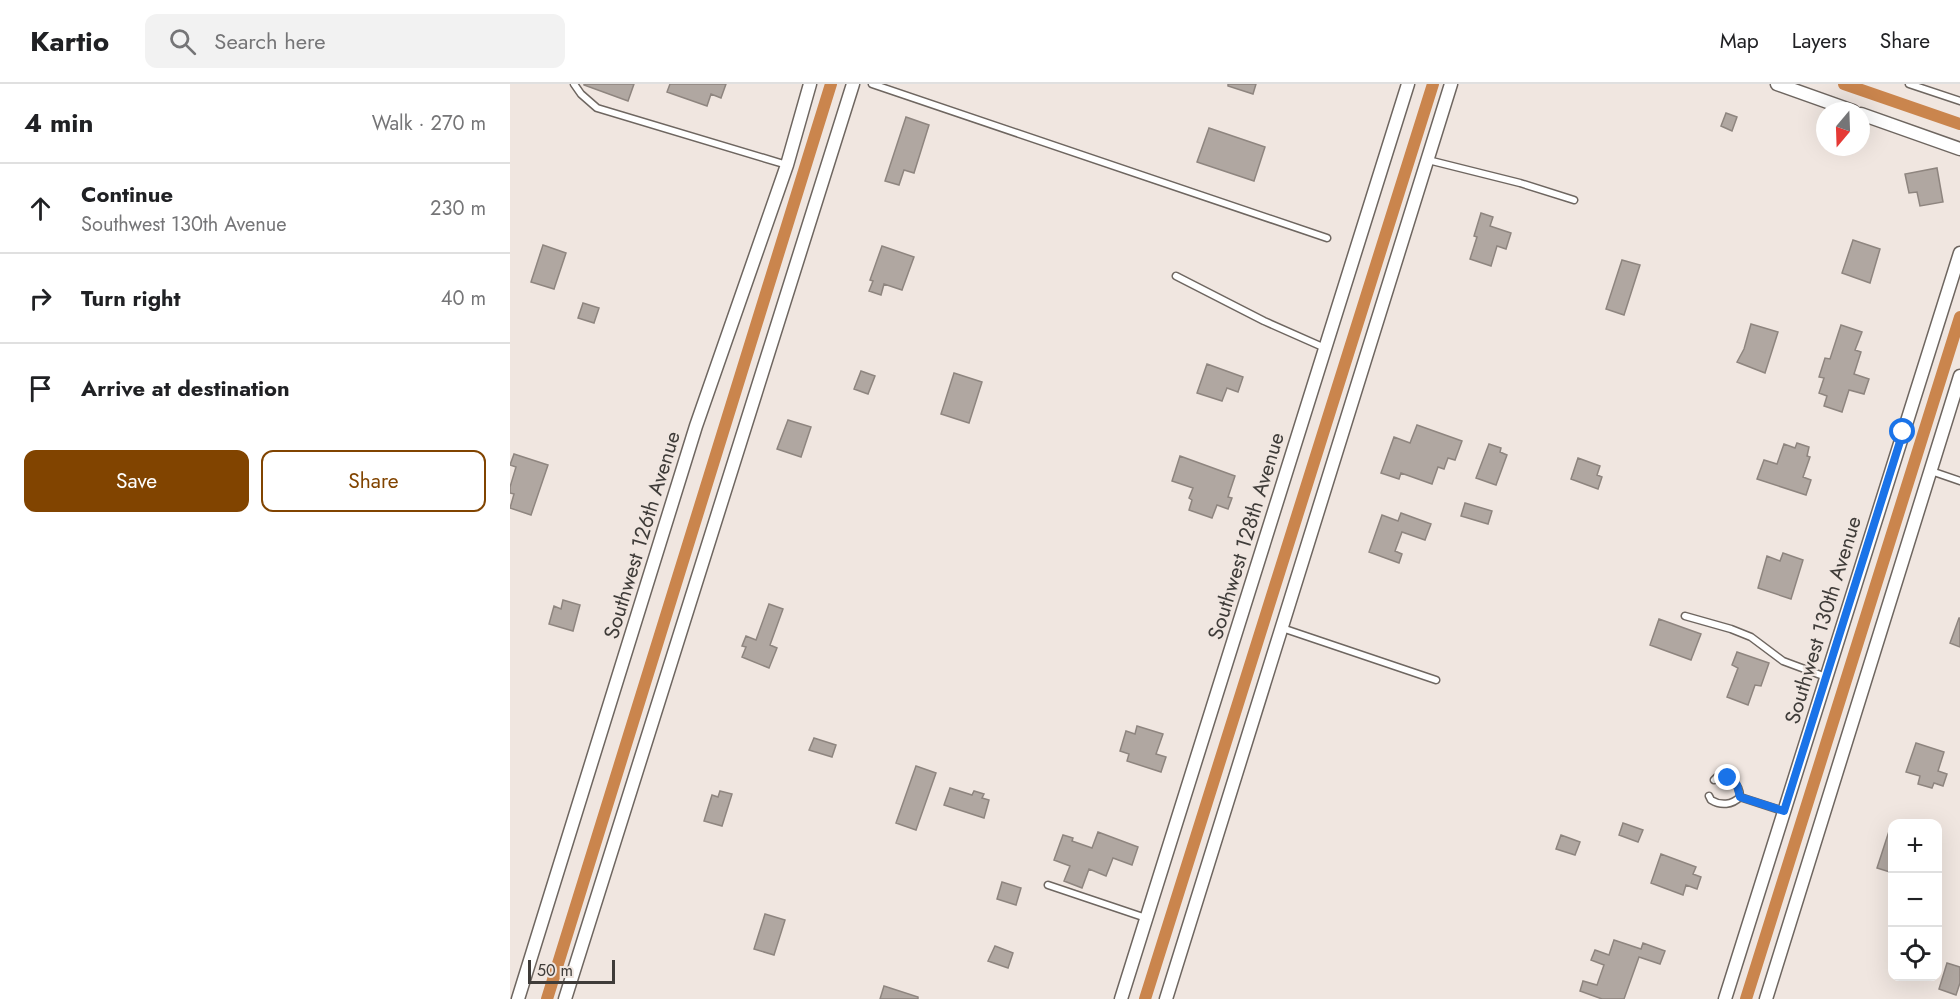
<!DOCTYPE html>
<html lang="en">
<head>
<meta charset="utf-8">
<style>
  :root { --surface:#fff; --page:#f2f2f2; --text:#202124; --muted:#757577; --line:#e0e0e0; --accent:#814400 }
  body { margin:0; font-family:Jost,sans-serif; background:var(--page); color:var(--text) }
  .controls { position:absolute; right:18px; bottom:18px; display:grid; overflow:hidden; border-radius:12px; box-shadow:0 6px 24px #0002 }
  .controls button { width:54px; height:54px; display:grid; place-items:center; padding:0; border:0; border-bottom:2px solid var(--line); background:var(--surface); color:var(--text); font:30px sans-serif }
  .compass { position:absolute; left:1306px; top:18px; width:54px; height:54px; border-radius:50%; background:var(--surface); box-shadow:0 6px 24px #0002; rotate:199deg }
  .scale { position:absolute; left:18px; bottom:15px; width:87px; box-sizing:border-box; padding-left:6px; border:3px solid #3f3c39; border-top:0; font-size:16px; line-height:21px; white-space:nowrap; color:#3f3c39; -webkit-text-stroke:4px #f0e6e0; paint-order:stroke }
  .stop { position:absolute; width:18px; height:18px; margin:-14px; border:4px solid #1a73e8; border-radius:50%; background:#fff }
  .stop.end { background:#1a73e8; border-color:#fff; box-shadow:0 2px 6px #0008 }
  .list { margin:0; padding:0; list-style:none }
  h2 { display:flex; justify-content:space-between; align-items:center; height:78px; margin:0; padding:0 24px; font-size:26px }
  h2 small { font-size:20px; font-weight:400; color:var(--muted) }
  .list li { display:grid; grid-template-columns:39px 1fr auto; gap:18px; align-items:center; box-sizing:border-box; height:90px; padding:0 24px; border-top:2px solid var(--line) }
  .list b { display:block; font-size:22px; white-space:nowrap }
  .list p { margin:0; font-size:20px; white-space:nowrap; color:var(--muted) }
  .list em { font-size:20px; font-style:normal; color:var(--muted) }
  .actions { display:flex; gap:12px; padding:18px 24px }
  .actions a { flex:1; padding:14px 0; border:2px solid var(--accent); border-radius:12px; text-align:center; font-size:21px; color:var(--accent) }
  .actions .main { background:var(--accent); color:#fff }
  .icon { flex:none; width:33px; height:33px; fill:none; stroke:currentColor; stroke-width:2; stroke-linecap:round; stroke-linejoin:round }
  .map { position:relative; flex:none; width:1450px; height:915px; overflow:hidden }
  header { display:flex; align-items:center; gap:36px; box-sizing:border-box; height:84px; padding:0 30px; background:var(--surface); border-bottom:2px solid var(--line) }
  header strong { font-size:28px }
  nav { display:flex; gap:33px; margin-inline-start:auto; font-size:21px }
  .search { width:420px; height:54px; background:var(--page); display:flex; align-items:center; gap:15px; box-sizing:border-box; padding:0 21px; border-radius:12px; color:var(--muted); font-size:22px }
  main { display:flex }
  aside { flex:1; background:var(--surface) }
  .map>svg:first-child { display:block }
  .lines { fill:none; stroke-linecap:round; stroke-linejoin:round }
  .canal { stroke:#ca854d; stroke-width:12 }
  .building { fill:#b0a7a1; stroke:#8e857f; stroke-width:1.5 }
  .lane-casing { stroke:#6e6660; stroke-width:9 }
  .street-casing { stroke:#6e6660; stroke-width:15 }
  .lane { stroke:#fff; stroke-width:6 }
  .street { stroke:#fff; stroke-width:12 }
  .route { stroke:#1a73e8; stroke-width:8 }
  .labels { text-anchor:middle; stroke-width:4.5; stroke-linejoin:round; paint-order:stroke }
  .street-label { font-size:21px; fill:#3f3c39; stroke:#f0e6e0 }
</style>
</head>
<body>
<header>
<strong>Kartio</strong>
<div class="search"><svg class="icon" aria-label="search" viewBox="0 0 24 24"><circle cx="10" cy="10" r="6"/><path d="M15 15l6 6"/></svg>Search here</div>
<nav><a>Map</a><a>Layers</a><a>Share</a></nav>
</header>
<main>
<aside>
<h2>4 min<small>Walk · 270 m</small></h2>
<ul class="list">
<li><svg class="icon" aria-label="ahead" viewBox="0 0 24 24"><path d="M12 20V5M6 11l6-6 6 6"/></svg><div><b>Continue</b><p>Southwest 130th Avenue</p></div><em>230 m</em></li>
<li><svg class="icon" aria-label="right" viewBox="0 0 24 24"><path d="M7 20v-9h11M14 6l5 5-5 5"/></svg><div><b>Turn right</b></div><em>40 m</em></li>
<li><svg class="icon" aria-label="arrive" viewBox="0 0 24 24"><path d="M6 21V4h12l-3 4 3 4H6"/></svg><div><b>Arrive at destination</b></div></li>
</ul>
<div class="actions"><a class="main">Save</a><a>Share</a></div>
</aside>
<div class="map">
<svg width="1450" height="915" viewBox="0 0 1450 915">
  <rect width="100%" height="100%" fill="#f0e6e0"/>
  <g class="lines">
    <path class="canal" d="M1334 0 1450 40
      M37 915 321 0
      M635 915 923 0
      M1236 915 1450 233"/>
  </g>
  <path class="building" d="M74 0H124L118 17 74 1Z
    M160 0H216L211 14 201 10 197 22 157 8Z
    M718 0H746L743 10 718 2Z
    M1216 29 1227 33 1222 47 1211 42Z
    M396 33 419 41 404 89 394 86 389 101 375 97Z
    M699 44 755 63 744 97 687 78Z
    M1427 84 1433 118 1410 122 1407 108 1399 109 1395 90Z
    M971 129 983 133 980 142 1001 149 996 165 987 162 981 182 960 175 967 153 964 152Z
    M1343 156 1370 165 1360 199 1332 189Z
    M33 161 56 169 44 205 21 198Z
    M372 162 404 173 392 206 374 200 371 211 359 207 363 197 360 196Z
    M1112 176 1130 181 1114 231 1096 225Z
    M73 219 89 224 84 239 68 234Z
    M1241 240 1268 248 1255 289 1227 278 1234 265Z
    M1331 241 1352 248 1345 266 1351 268 1344 290 1359 295 1354 310 1339 306 1332 328 1314 322 1317 312 1309 309 1314 294 1309 293 1315 274 1320 275Z
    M697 280 733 293 728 308 717 304 712 317 687 309Z
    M351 287 365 292 358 310 344 305Z
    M444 289 472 298 459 339 431 330Z
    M278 336 301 343 291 373 267 365Z
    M907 341 952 357 945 376 938 374 934 385 928 383 922 400 891 389 889 395 871 389 884 353 900 359Z
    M1287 359 1299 363 1297 372 1300 373 1293 393 1301 396 1296 411 1247 395 1254 376 1267 380 1274 360 1285 364Z
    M979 360 991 364 990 368 997 371 986 401 966 394Z
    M4 370 38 381 21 431 0 424 4 410 0 409V403L6 383 0 381Z
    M670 372 725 392 718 413 722 414 718 425 707 421 702 434 679 426 682 416 679 414 683 404 662 397Z
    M1068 374 1090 382 1087 391 1092 393 1088 405 1061 395Z
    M955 419 982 427 978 440 951 432Z
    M891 429 921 440 915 456 892 448 885 467 892 470 889 479 859 468 872 431 888 437Z
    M1273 469 1293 476 1281 515 1248 504 1257 472 1270 477Z
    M53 516 70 521 63 547 39 540 44 522 51 525Z
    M259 520 273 525 260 561 267 564 259 584 232 573 236 563 232 562 236 552 246 556Z
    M1449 534H1450V563L1440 559Z
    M1149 535 1191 550 1181 576 1140 561Z
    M1227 568 1259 579 1251 602 1245 601 1238 621 1217 613 1228 584 1222 581Z
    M627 642 653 650 646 670 656 673 651 688 617 677 619 670 610 667 616 647 625 650Z
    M304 654 326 661 322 673 299 666Z
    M1406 659 1434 668 1428 687 1437 690 1433 702 1424 699 1422 704 1408 700 1410 692 1396 688Z
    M406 682 426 689 406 746 386 739Z
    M440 704 462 711 464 707 474 710 472 714 479 716 474 734 434 721Z
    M210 707 222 710 212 742 194 737 202 711 208 713Z
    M1113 739 1133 746 1128 758 1109 751Z
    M1381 741 1383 742V789L1367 784Z
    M588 748 628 763 622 781 603 774 596 792 579 785 572 804 554 797 560 782 544 776 553 751 563 754 562 757 582 764Z
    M1051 751 1070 758 1065 771 1046 765Z
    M1151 770 1186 783 1183 790 1191 793 1187 805 1176 801 1173 811 1141 799Z
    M492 798 511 804 506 821 487 815Z
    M255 830 275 836 264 871 244 865Z
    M1104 856 1131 865 1133 859 1155 867 1150 880 1129 873 1114 915H1092L1070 907 1073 897 1087 901 1094 881 1081 876 1085 866 1099 871Z
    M485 862 503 869 498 884 478 877Z
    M1437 879 1450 883V899L1446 911 1429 905Z
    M374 902 408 913V915H370Z"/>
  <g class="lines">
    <defs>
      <path id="lane" d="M64 0 71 10 87 24 277 81
        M362 0 817 154
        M1399 0 1450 17
        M918 76 1010 99 1064 116
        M666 192 754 237 815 264
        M1421 387 1450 397
        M1175 532 1221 545 1241 553 1273 577 1316 593
        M772 544 926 596
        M1204 696 1207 693C1220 692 1230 700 1230 713
        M1199 712 1201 716C1211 722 1222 721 1230 713L1273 727
        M538 801 636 834"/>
      <path id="street" d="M1267 0 1343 27
        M1351 30 1450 65
        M8 915 186 342 277 81 300 0
        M55 915 343 0
        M611 915 898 0
        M656 915 941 0
        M1215 915 1450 169
        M1256 915 1450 292"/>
    </defs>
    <use href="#lane" class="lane-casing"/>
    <use href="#street" class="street-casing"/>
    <use href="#lane" class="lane"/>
    <use href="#street" class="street"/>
  </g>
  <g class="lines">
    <path class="route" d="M1218 694 1227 701 1230 713 1274 727 1393 348"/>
  </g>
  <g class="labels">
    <g class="street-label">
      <text transform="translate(132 451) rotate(-73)" y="7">Southwest 126th Avenue</text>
      <text transform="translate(736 452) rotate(-73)" y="7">Southwest 128th Avenue</text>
      <text transform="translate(1313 536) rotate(-73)" y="7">Southwest 130th Avenue</text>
    </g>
  </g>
</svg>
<div class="controls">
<button>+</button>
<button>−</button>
<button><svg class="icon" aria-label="locate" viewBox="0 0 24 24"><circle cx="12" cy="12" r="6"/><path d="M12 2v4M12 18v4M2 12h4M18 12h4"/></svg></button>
</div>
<svg class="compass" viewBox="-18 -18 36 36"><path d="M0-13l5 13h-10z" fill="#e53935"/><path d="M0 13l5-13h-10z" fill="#757577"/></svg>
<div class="scale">50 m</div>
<div class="stop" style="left:1393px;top:348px"></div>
<div class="stop end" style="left:1218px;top:694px"></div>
</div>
</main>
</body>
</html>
